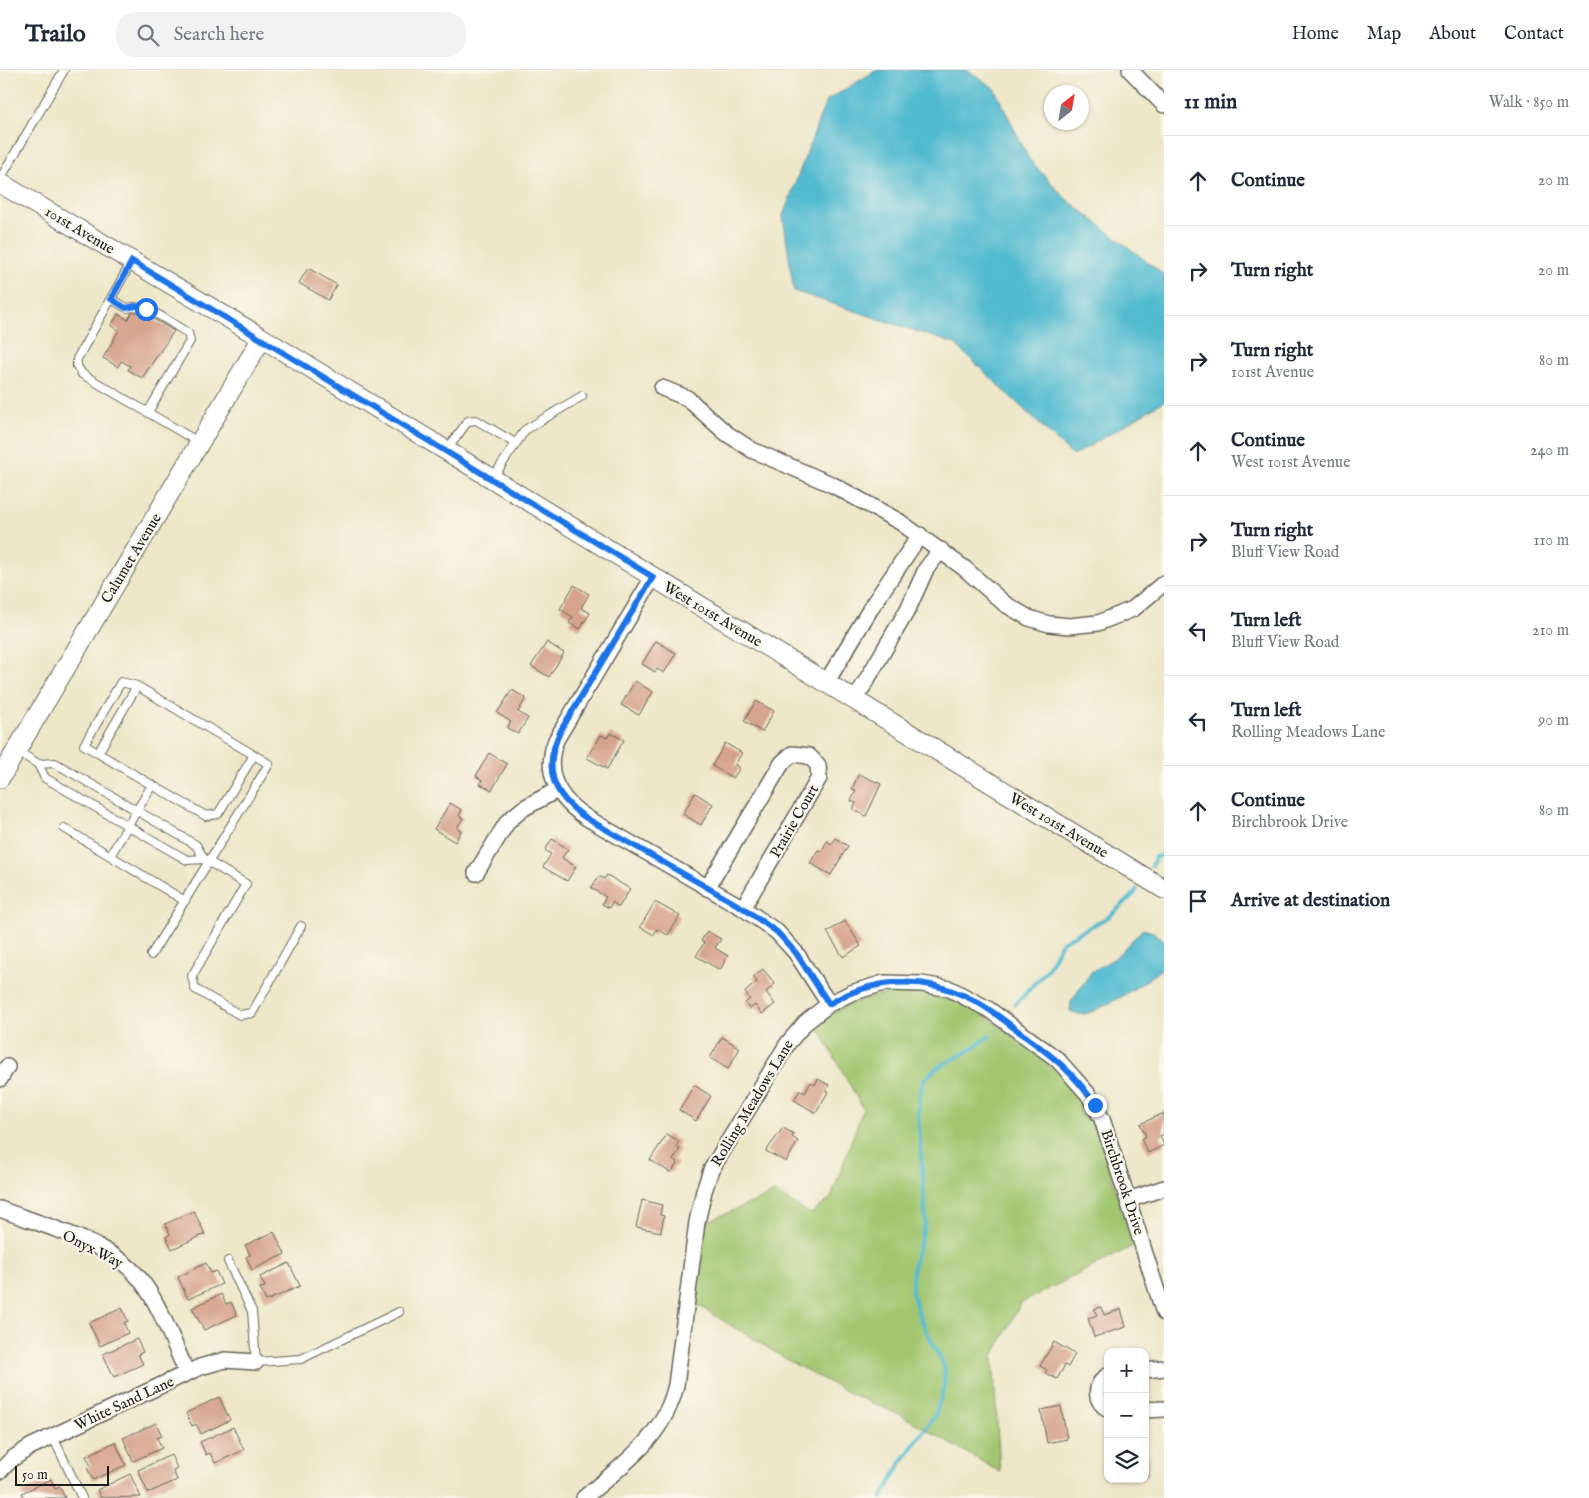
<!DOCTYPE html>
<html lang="en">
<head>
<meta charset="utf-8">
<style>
  :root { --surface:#fff; --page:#f2f2f3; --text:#1f2937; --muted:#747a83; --line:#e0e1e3 }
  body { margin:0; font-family:"IM FELL English",serif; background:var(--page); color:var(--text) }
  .controls { position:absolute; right:15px; bottom:15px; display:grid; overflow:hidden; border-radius:10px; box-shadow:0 1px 4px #0004 }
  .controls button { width:45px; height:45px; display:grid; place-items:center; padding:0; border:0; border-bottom:1px solid var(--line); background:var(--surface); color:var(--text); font:25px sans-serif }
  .compass { position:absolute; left:1044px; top:15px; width:45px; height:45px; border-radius:50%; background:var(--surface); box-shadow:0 1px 4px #0004; rotate:31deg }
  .scale { position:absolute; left:15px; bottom:12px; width:94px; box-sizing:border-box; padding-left:5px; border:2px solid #1c1c1c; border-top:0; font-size:14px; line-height:18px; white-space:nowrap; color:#1c1c1c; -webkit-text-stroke:4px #fbf7ec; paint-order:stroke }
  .stop { position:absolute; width:15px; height:15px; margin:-11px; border:4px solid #1a73e8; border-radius:50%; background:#fff }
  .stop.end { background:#1a73e8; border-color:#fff; box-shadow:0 1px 5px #0008 }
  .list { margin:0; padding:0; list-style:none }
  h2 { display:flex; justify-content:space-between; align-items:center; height:65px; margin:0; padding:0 20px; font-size:21px }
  h2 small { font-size:16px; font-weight:400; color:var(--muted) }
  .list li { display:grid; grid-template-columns:32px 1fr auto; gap:15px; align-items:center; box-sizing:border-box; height:90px; padding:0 20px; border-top:1px solid var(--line) }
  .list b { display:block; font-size:19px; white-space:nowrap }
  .list p { margin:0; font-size:16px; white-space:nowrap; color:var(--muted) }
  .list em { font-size:16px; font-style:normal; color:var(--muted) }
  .icon { flex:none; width:28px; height:28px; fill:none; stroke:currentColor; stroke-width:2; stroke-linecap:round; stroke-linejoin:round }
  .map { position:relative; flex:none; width:1164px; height:1428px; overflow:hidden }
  header { display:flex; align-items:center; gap:30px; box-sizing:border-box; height:70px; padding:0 25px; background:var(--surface); border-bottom:1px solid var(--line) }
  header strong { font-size:24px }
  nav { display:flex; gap:28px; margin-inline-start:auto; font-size:18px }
  .search { width:350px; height:45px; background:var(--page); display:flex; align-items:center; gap:12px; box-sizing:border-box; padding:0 18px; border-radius:20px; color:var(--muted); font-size:19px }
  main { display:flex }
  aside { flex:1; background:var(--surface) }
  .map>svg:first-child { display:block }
  .green { fill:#a2c670; stroke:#5f7146 }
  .water { fill:#53bbd0; stroke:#386c76 }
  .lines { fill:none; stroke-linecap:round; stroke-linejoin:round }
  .stream { stroke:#53bbd0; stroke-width:4 }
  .building { fill:#d6a38d }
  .service-casing { stroke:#656358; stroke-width:10 }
  .minor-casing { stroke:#656358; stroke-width:18 }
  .tertiary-casing { stroke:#656358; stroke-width:21 }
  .service { stroke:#fff; stroke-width:8 }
  .minor { stroke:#fff; stroke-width:15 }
  .tertiary { stroke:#fff; stroke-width:19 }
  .route { stroke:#1a73e8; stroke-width:6 }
  .labels { text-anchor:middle; stroke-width:4.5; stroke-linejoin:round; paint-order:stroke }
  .street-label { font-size:15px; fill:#1c1c1c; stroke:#fbf7ec }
</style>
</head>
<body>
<header>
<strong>Trailo</strong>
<div class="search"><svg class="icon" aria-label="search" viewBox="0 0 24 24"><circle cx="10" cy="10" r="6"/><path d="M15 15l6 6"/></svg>Search here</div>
<nav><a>Home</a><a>Map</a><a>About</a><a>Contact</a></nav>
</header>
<main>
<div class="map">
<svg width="1164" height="1428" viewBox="0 0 1164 1428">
  <rect width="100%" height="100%" fill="#fbf7ec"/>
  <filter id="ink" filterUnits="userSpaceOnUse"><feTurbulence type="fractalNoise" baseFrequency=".02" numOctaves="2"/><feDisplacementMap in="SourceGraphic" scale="10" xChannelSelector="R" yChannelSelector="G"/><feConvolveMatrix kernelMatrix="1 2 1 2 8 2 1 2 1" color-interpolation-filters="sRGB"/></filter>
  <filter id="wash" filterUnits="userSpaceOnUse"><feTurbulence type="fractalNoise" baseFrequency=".0096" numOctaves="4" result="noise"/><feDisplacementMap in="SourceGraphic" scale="20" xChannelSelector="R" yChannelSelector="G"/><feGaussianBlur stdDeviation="1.12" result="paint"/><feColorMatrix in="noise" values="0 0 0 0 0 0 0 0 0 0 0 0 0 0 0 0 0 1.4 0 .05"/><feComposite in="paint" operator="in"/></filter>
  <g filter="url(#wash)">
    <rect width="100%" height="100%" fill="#ede6c8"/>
    <path class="green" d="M906 922C930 924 953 929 975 940 998 952 1073 1011 1084 1033 1107 1078 1117 1128 1133 1176L1021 1233 993 1286 1000 1402 903 1346 849 1323 791 1292 696 1234 706 1152 775 1123 811 1144 831 1128 863 1039 817 955C851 929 865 927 906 922Z"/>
    <path class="water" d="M877 0H967L994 18 1029 89 1065 128 1164 205V331L1073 386 955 274 794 221 783 146 826 31Z
      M1143 859 1153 862 1164 870V896C1147 912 1110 935 1088 943 1082 945 1075 944 1070 941L1071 932 1091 902 1115 888Z"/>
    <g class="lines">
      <path class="stream" d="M1152 796 1155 787 1164 785
        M1015 935 1047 900 1062 872 1110 846 1134 824 1137 819
        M882 1428 902 1391 935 1346 944 1318 945 1298 920 1248 912 1222 913 1197 926 1151 918 1044 920 1023 924 1010 935 999 970 980 990 966"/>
    </g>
    <g id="blocks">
      <path class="building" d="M308 198 337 215 328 230 299 213Z
        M135 238 174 261 142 308 128 300 130 296 121 291 118 297 103 288 119 260 111 256 118 244 128 250Z
        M574 515 589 524 581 538 590 543 580 559 569 553 573 547 560 539Z
        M656 571 676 583 664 603 657 599 655 602 642 594Z
        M547 572 564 583 549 607 531 596Z
        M635 611 653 622 639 645 621 635Z
        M512 620 526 628 518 642 528 648 518 664 507 658 511 652 497 643Z
        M756 631 774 641 762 662 744 651Z
        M610 663 624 670 607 699 587 688 601 665 607 668Z
        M725 673 742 683 735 695 740 698 733 708 712 696Z
        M489 683 507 694 492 720 480 714 482 710 476 706Z
        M859 704 881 714 866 746 853 739 856 733 851 731 856 720 852 719Z
        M695 723 713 734 701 755 683 744Z
        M450 733 462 740 459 746 463 748 457 758 461 761 455 772 434 759Z
        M835 768 848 776 831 805 810 793 818 780 821 782 827 771 832 774Z
        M552 769 568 779 562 788 576 797 567 811 543 797 551 784 545 780Z
        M607 805 630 819 619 837 612 832 609 838 602 834 606 827 591 818 599 806 604 809Z
        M655 832 680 846 668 865 657 859 654 865 640 857Z
        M845 851 861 876 843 887 827 862Z
        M707 861 721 869 715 878 728 886 720 900 696 886 704 873 701 871Z
        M763 899 775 914 766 922 775 934 762 944 755 935 750 939 745 933 750 929 745 922 757 912 753 907Z
        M722 967 740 978 728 999 710 988Z
        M818 1009 829 1015 826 1021 828 1022 816 1043 794 1030 800 1020 805 1023 811 1012 815 1015Z
        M694 1015 711 1026 696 1051 679 1040Z
        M1164 1043V1064L1160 1066 1164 1075 1148 1083 1141 1069 1146 1066 1140 1054Z
        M783 1058 794 1064 792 1067 798 1071 786 1092 766 1081Z
        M667 1064 679 1071 676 1077 680 1079 673 1090 678 1092 671 1103 650 1090Z
        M642 1130 662 1135 660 1145 664 1146 661 1162 636 1157Z
        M194 1141 205 1164 172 1179 166 1167 170 1164 165 1154Z
        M274 1162 285 1184 252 1200 246 1187 250 1185 245 1175Z
        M206 1193 211 1203 216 1201 222 1214 188 1229 178 1207Z
        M289 1193 300 1216 266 1231 260 1218 265 1217 260 1207Z
        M221 1224 226 1234 231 1232 237 1245 204 1260 192 1238Z
        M1101 1237 1104 1245 1121 1239 1126 1257 1094 1267 1088 1248 1097 1245 1094 1239Z
        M122 1238 128 1251 124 1253 128 1263 100 1276 89 1253Z
        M137 1269 143 1282 138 1284 143 1294 114 1307 103 1284Z
        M1054 1272 1075 1284 1068 1297 1065 1295 1057 1309 1045 1303 1047 1300 1040 1296Z
        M219 1327 230 1350 201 1364 196 1354 192 1356 186 1343Z
        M1061 1336 1067 1369 1047 1373 1041 1340Z
        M156 1353 162 1366 157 1368 162 1378 133 1391 123 1368Z
        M233 1357 244 1380 215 1393 210 1383 206 1385 200 1372Z
        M115 1372 126 1395 93 1410 87 1398 91 1396 86 1386Z
        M171 1385 177 1398 173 1400 177 1410 148 1423 138 1400Z
        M1145 1386H1148V1406H1145Z
        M130 1404 141 1427 101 1428 97 1420Z
        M51 1409 55 1419 60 1417 65 1428H24L22 1423Z"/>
    </g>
  </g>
  <g filter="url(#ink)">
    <use href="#blocks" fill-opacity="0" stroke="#656358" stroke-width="1"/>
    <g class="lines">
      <defs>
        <path id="service" d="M0 109 64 0
          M132 191 77 289V296L82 304 200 373
          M111 229 127 238C148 233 170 253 188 263L190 271 148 342
          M446 381 468 351 476 350 515 373
          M492 409 525 360 582 326
          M17 681 38 694 45 708 187 790 204 789
          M98 683 137 616
          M38 694 55 693 196 775 204 789 246 814 192 906 195 919 240 945 252 943 301 856
          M64 758 185 831
          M110 786 152 715 206 746 218 744 254 685 137 616 121 612 84 675 152 715
          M151 885 269 694 254 685
          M228 1191 252 1241 256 1292 301 1289 399 1242
          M53 1367 82 1428"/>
        <path id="minor" d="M1130 0 1164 35
          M662 318 687 328 726 363 752 380 833 415 900 452 964 498 1005 534 1029 548 1049 554 1069 556 1098 553 1133 539 1164 513
          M653 507 556 670C543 703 558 729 587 748L743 838 777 862 796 883 829 934
          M826 613 874 533 920 465
          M855 630 908 539 926 499 941 480
          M476 803 508 751 524 738 557 720
          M707 818 782 693 792 684 809 686 818 695 819 708 743 838
          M0 1009 7 997
          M1128 1130 1164 1118
          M0 1139C43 1156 109 1171 139 1208 160 1233 173 1273 187 1303
          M1145 1300 1164 1298
          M1108 1305C1094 1315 1094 1330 1108 1339
          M1145 1340 1164 1339
          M0 1401 12 1389 30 1377 200 1297 225 1290 256 1292
          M584 1428C623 1394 664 1368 676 1315L697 1152 704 1121 711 1100 788 973 805 953 829 934 851 923 884 913 922 914 950 919 988 939 1057 989 1088 1024 1102 1049 1164 1243"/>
        <path id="tertiary" d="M0 113 262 268 1164 819
          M0 708 262 268"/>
      </defs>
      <use href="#service" class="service-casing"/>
      <use href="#minor" class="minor-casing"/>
      <use href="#tertiary" class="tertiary-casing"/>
      <use href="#service" class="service"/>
      <use href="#minor" class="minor"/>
      <use href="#tertiary" class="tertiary"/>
    </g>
  </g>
  <g class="lines" filter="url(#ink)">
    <path class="route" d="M146 239 136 236 126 238 111 229 132 191 653 507 561 660C542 698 552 725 586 748L743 838 777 862 796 883 829 934C870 909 921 905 965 926 985 935 1004 950 1022 964 1051 985 1076 1004 1095 1035"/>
  </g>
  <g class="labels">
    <g class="street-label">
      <text transform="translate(80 160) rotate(31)" y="5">101st Avenue</text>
      <text transform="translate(131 488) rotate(-59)" y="5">Calumet Avenue</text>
      <text transform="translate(713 544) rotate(31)" y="5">West 101st Avenue</text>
      <text transform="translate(794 751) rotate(-60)" y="5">Prairie Court</text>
      <text transform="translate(1059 755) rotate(31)" y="5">West 101st Avenue</text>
      <text transform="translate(752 1033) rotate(-59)" y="5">Rolling Meadows Lane</text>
      <text transform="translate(1123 1112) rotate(72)" y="5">Birchbrook Drive</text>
      <text transform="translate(93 1179) rotate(27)" y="5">Onyx Way</text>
      <text transform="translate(124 1333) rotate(-25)" y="5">White Sand Lane</text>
    </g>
  </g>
</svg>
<div class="controls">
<button>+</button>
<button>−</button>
<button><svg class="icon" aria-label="layers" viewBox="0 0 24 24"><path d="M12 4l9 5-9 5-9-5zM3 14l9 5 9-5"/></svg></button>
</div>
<svg class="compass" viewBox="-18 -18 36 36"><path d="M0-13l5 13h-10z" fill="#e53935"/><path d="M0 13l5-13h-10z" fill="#747a83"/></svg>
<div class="scale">50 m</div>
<div class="stop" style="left:146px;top:239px"></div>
<div class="stop end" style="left:1095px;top:1035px"></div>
</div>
<aside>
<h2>11 min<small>Walk · 850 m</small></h2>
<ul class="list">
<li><svg class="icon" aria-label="ahead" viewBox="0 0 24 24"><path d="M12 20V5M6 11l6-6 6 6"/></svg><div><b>Continue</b></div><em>20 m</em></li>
<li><svg class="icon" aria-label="right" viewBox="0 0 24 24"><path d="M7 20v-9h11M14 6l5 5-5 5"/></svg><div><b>Turn right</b></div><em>20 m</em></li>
<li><svg class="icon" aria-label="right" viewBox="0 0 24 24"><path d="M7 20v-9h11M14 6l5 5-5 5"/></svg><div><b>Turn right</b><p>101st Avenue</p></div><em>80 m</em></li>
<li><svg class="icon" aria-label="ahead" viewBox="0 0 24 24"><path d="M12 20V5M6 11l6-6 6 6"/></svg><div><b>Continue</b><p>West 101st Avenue</p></div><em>240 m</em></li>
<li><svg class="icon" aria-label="right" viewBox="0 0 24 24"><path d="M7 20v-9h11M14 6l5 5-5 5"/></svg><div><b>Turn right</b><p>Bluff View Road</p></div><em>110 m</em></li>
<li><svg class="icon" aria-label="left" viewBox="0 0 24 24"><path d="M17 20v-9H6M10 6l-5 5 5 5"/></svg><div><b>Turn left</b><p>Bluff View Road</p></div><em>210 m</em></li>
<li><svg class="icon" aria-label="left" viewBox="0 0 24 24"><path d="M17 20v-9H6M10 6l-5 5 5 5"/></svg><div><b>Turn left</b><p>Rolling Meadows Lane</p></div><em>90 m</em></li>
<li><svg class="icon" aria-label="ahead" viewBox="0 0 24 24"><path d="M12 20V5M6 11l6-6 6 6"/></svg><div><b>Continue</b><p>Birchbrook Drive</p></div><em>80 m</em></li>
<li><svg class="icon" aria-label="arrive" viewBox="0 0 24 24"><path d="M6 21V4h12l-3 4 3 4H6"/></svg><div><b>Arrive at destination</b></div></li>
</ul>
</aside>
</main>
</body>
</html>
